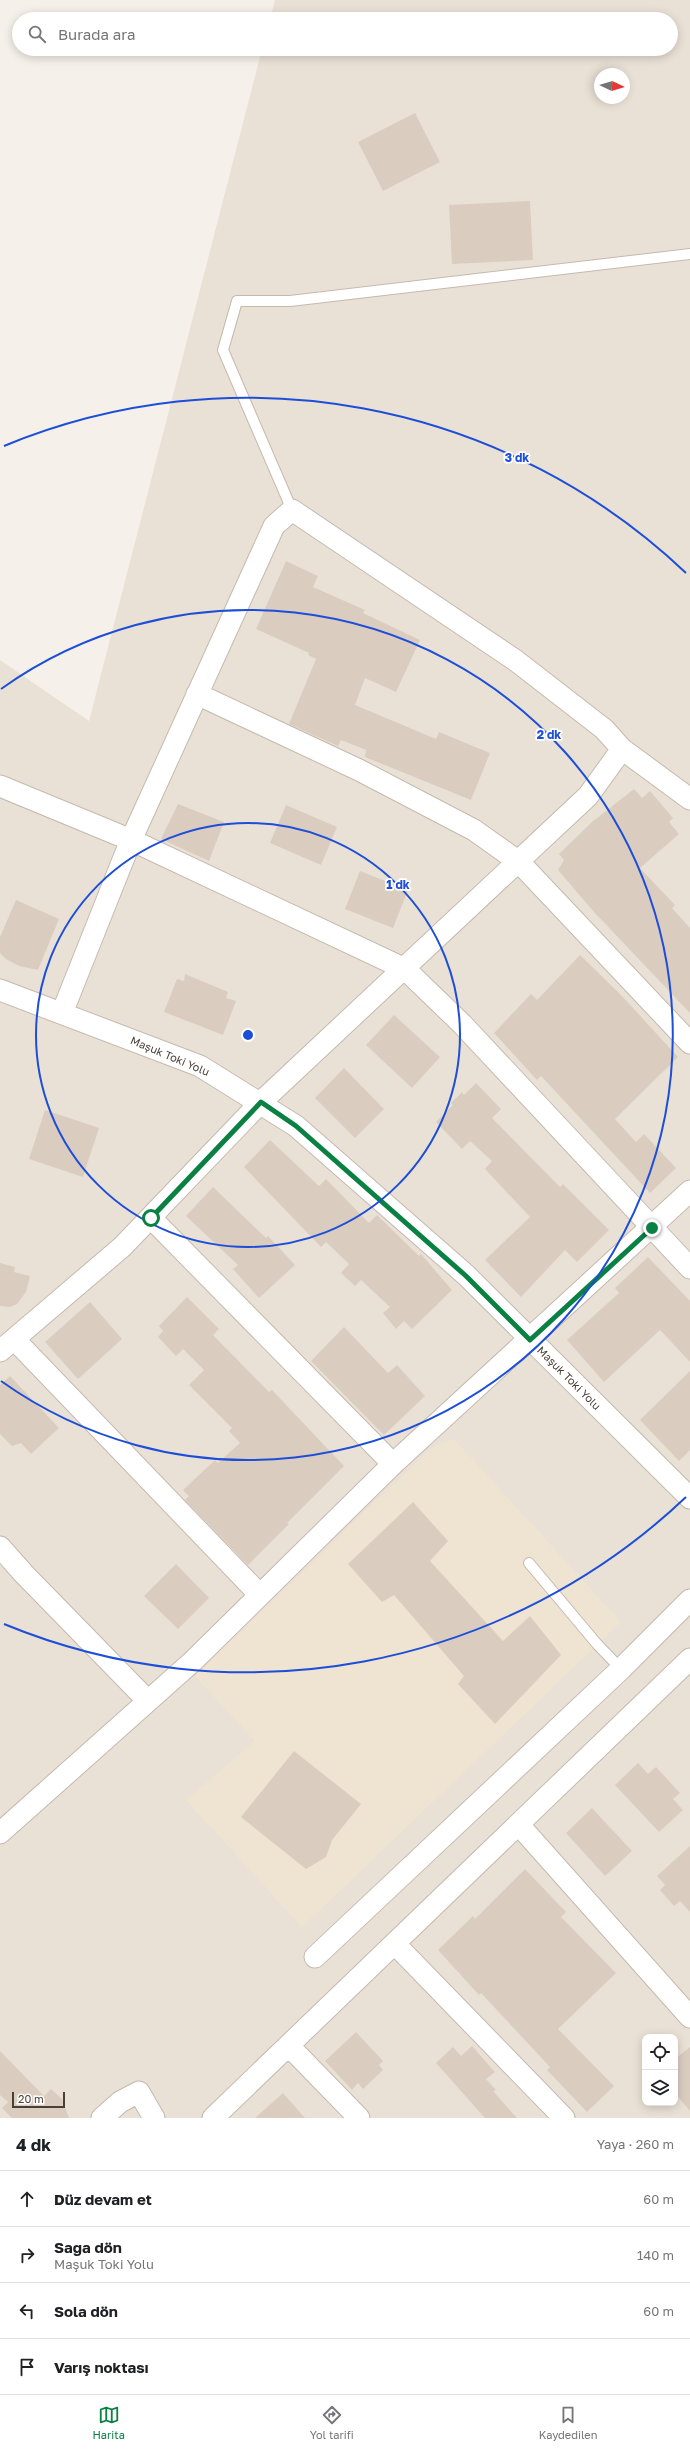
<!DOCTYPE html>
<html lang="tr">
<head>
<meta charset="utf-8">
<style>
  :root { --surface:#fff; --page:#f2f2f2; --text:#202124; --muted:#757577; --line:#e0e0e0; --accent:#0b8043 }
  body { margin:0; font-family:"Golos Text",sans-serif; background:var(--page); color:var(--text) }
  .controls { position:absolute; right:12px; bottom:12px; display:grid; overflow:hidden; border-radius:8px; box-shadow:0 2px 10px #0003 }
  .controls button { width:36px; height:36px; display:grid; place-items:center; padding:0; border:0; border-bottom:1px solid var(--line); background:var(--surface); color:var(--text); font:20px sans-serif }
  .compass { position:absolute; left:594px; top:68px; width:36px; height:36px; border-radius:50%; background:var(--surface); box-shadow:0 2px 10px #0003; rotate:94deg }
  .scale { position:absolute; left:12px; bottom:10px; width:53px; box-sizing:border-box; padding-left:4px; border:2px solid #4a3f36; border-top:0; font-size:11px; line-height:14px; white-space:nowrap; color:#4a3f36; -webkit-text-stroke:3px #fff; paint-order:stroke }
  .stop { position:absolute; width:12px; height:12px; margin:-9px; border:3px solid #0b8043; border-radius:50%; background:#fff }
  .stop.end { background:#0b8043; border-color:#fff; box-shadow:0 1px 4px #0008 }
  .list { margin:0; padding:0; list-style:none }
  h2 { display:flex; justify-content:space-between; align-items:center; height:52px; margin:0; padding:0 16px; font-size:17px }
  h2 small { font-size:13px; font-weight:400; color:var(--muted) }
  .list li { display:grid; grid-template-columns:26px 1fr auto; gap:12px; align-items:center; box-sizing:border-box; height:56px; padding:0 16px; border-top:1px solid var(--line) }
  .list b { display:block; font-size:15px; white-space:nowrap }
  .list p { margin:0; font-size:13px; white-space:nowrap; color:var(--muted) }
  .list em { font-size:13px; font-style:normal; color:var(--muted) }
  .icon { flex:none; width:22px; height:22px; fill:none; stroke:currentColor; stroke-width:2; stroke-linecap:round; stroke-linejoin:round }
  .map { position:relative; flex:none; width:690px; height:2118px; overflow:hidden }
  .search { position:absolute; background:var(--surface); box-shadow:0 2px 10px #0003; left:12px; right:12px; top:12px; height:44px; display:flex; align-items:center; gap:10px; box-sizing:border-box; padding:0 14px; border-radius:22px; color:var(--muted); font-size:15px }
  .sheet { height:276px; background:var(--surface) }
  nav { display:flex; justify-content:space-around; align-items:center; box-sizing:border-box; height:56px; border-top:1px solid var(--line); background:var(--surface); font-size:11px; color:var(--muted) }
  nav a { display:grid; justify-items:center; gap:2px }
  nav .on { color:var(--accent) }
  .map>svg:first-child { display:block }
  .residential { fill:#eae1d6; fill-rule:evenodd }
  .education { fill:#efe3d2 }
  .building { fill:#dbccc0 }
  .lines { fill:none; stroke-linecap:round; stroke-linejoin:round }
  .lane-casing { stroke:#c5b9ad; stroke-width:12 }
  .street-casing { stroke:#c5b9ad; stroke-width:23 }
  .lane { stroke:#fff; stroke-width:10 }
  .street { stroke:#fff; stroke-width:21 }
  .route { stroke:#0b8043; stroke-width:5 }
  .ring { fill:none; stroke:#1d4ed8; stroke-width:2 }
  .labels { text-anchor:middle; stroke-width:3.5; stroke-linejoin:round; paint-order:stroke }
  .street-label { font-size:11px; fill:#4a3f36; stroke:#fff }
  .centre { fill:#1d4ed8; stroke:#fff; stroke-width:2 }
  .ring-label { font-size:12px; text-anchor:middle; font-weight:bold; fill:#1d4ed8; stroke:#fff; stroke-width:3.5; stroke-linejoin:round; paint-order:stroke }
</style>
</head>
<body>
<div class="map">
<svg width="690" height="2118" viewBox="0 0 690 2118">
  <rect width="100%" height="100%" fill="#f5f0e9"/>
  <path class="residential" d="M275 0H690V2118H0V660L89 721 262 49H671V19H270ZM600 74H624V98H600ZM645 2037H675V2103H645Z"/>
  <path class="education" d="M454 1439 621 1622 302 1927 186 1800 255 1741 195 1676 432 1447Z"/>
  <path class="building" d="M415 113 440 162 383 191 358 142Z
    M530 201 533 260 452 264 449 205Z
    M286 561 318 576 313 587 365 610 363 613 420 640 396 692 365 678 355 705 436 739 439 732 490 753 471 800 365 757 366 750 341 740 338 746 289 724 316 659 308 655 309 653 256 629Z
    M634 789 642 798 650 791 673 818 669 822 679 834 640 868 675 905 672 908 690 928V1013L594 912 558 870 564 860 559 854 592 822Z
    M178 804 224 822 209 861 161 839Z
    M286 805 337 827 321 865 270 843Z
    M360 871 408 890 393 928 345 909Z
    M16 900 59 919 38 970 19 966 6 959 0 953V937Z
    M580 955 621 995 678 1057 615 1119 636 1142 644 1134 676 1168 650 1193 541 1076 537 1080 494 1033 531 994 537 1000Z
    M185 974 228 992 226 998 236 1001 223 1035 164 1012 177 979 184 981Z
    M394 1015 440 1057 412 1088 366 1045Z
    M344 1068 384 1109 355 1138 315 1098Z
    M476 1083 501 1109 492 1118 560 1187 563 1184 609 1230 577 1262 565 1250 521 1297 485 1260 530 1217 485 1169 492 1161 470 1141 462 1149 436 1122 453 1105 451 1103 462 1092 464 1095Z
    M45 1110 99 1128 83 1177 29 1159Z
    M270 1140 319 1186 326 1179 369 1223 377 1215 419 1256 421 1254 452 1290 412 1329 404 1321 396 1329 383 1313 390 1307 361 1280 355 1286 341 1273 349 1264 326 1242 321 1247 244 1167Z
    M213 1187 266 1238 268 1236 295 1265 259 1298 233 1269 238 1265 186 1216Z
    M648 1257 690 1301V1362L660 1330 604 1382 567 1340 619 1293 615 1288Z
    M0 1263 15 1267 14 1272 30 1276 26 1292 17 1304 10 1307 0 1306Z
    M187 1297 219 1329 213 1335 269 1392 272 1390 344 1466 287 1523 289 1524 248 1565 185 1500 189 1496 183 1490 215 1460 218 1463 240 1443 229 1431 232 1428 189 1385 204 1370 183 1349 176 1356 158 1337 163 1331 159 1326Z
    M90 1302 122 1339 78 1379 45 1342Z
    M344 1327 388 1373 397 1365 425 1396 384 1435 311 1361Z
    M690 1371V1450L679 1461 640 1420Z
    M10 1376 59 1428 31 1454 21 1443 12 1446 0 1434V1385Z
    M413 1502 448 1541 430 1561 503 1641 530 1616 561 1655 495 1724 458 1684 464 1676 394 1595 382 1602 348 1564Z
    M176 1564 209 1598 178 1629 144 1596Z
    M294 1751 361 1804 332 1840 326 1857 306 1869 241 1817Z
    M638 1763 648 1774 656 1767 680 1793 673 1799 683 1810 659 1832 615 1785Z
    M592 1808 632 1851 605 1876 566 1833Z
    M690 1846V1912L680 1901 674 1906 660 1890 665 1885 657 1876Z
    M525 1869 566 1912 561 1917 616 1973 558 2029 614 2086 587 2112 547 2070 550 2067 481 1993 479 1995 438 1950 473 1916 475 1919Z
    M356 2032 383 2061 379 2065 383 2070 363 2089 358 2083 352 2090 325 2061Z
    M472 2046 495 2072 486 2079 496 2090 493 2091 517 2118H485L436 2063 453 2047 461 2056Z
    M690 2047V2111L675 2093V2059Z
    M0 2051 44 2096 51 2089 62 2099 69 2118H12L2 2108 8 2102 0 2095Z
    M283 2093 305 2118H255Z"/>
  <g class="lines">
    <defs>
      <path id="lane" d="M292 510 223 350 237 301H290L690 254
        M529 1563 597 1644 621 1669"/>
      <path id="street" d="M197 694 359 770 474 830 519 862 690 1043
        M0 786 131 840 405 969 462 1024 690 1268
        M0 990 200 1066 296 1126 466 1275 690 1498
        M62 1013 131 840 274 526 292 510 515 660 604 729 622 749 690 799
        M151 1218 393 1464
        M14 1339 260 1595
        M0 1351 122 1247 261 1102 588 796 622 749
        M0 1547 24 1574 148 1701
        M519 1825 690 2017
        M0 1833 193 1661 393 1464 690 1191
        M395 1944 564 2118
        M315 1957 621 1669 690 1600
        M289 2046 359 2118
        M102 2118 120 2102 139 2092 154 2118
        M213 2118 690 1659"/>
    </defs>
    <use href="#lane" class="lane-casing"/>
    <use href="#street" class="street-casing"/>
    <use href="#lane" class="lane"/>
    <use href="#street" class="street"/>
  </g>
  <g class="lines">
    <path class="route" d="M151 1218 261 1102 296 1126 466 1276 530 1340 652 1228"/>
  </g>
  <g class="ring">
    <circle cx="248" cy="1035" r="212"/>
    <path d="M1 689A425 425 0 1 1 1 1381"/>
    <path d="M686 1497A637 637 0 0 1 4 1624M4 446A637 637 0 0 1 686 573"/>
  </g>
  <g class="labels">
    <g class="street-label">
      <text transform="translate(170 1056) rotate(23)" y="4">Maşuk Toki Yolu</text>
      <text transform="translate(569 1378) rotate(45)" y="4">Maşuk Toki Yolu</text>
    </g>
  </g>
  <circle cx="248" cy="1035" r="6" class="centre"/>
  <g class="ring-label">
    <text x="517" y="462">3 dk</text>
    <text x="549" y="739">2 dk</text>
    <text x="398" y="889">1 dk</text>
  </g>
</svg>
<div class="controls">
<button><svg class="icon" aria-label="locate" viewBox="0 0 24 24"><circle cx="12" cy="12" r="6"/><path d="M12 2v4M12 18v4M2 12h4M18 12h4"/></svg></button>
<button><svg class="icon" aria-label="layers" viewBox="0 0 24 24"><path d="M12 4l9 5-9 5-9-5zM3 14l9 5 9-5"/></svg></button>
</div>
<svg class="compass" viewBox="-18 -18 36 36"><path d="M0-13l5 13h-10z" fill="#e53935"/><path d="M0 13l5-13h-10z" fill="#757577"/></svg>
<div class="scale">20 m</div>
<div class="stop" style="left:151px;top:1218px"></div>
<div class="stop end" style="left:652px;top:1228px"></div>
<div class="search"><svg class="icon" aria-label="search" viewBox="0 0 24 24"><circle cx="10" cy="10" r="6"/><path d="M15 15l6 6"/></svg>Burada ara</div>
</div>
<section class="sheet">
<h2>4 dk<small>Yaya · 260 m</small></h2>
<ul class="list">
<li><svg class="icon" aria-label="ahead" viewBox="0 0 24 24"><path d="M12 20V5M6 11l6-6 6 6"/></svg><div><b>Düz devam et</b></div><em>60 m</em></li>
<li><svg class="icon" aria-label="right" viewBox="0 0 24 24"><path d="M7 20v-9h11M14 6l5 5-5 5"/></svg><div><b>Sağa dön</b><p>Maşuk Toki Yolu</p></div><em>140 m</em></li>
<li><svg class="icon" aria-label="left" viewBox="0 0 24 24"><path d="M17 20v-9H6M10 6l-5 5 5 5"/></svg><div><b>Sola dön</b></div><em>60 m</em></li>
<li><svg class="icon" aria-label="arrive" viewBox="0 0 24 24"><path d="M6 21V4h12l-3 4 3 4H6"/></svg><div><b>Varış noktası</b></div></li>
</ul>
</section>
<nav>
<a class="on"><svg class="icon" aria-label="map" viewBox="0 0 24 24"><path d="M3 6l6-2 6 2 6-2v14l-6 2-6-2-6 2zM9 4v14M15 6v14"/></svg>Harita</a>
<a><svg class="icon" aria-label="directions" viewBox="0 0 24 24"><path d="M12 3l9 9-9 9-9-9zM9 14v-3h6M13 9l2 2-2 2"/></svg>Yol tarifi</a>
<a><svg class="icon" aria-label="saved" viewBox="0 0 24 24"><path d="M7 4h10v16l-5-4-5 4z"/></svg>Kaydedilen</a>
</nav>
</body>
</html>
